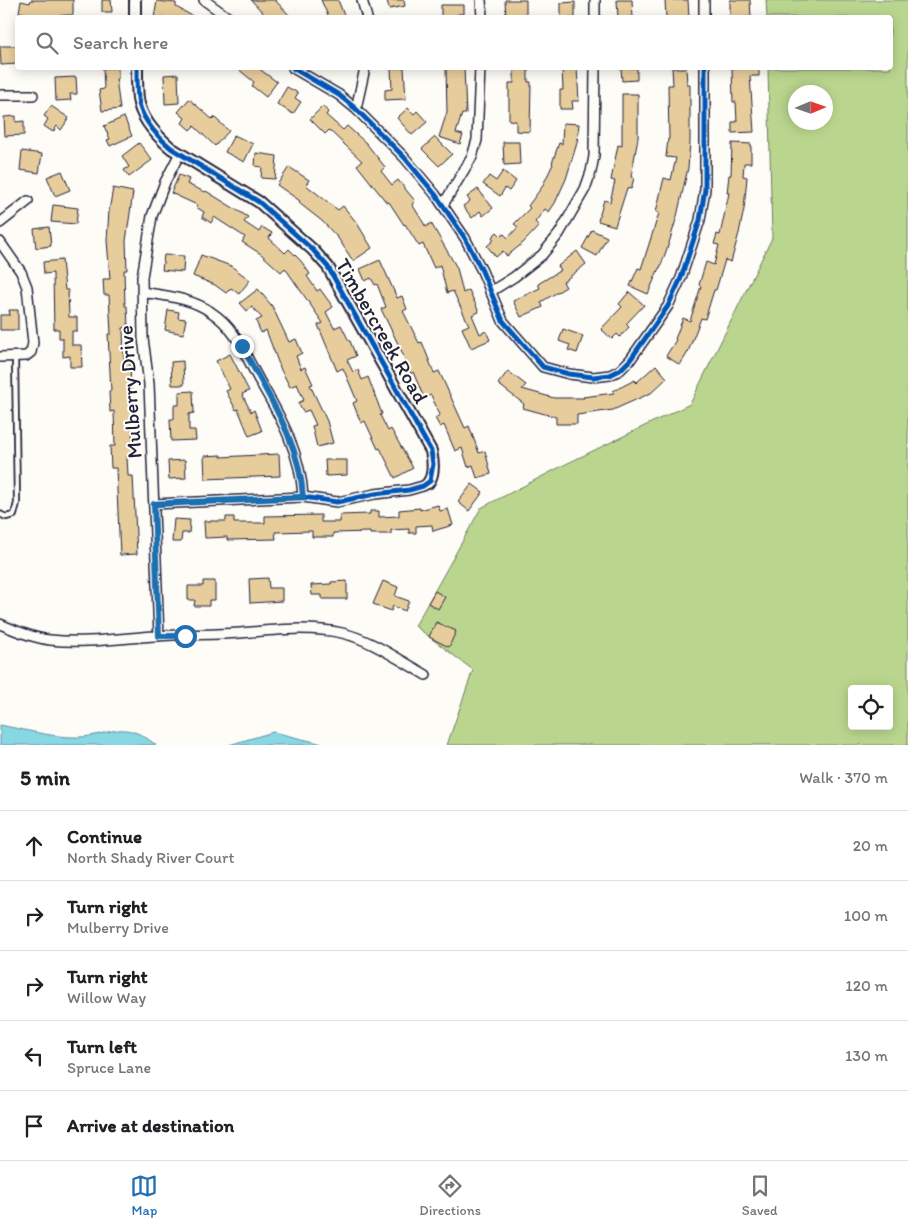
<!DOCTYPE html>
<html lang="en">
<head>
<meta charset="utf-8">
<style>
  :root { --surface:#fff; --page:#f2f2f2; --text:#202124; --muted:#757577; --line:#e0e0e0; --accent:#1f6fb2 }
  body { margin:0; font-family:Itim,sans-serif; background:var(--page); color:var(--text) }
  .controls { position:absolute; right:15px; bottom:15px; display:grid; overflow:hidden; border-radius:5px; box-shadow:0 2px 12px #0003 }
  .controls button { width:45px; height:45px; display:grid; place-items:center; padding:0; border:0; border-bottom:1px solid var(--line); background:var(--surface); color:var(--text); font:25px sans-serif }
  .compass { position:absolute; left:788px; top:85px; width:45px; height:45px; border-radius:50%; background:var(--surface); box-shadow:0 2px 12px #0003; rotate:88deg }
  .stop { position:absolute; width:15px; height:15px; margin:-11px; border:4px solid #1f6fb2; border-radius:50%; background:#fff }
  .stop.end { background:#1f6fb2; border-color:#fff; box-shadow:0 1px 5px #0008 }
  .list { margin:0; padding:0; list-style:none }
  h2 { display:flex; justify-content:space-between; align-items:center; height:65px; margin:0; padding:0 20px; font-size:21px }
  h2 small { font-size:16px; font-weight:400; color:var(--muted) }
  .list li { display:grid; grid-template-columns:32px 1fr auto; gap:15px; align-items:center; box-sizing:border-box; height:70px; padding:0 20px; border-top:1px solid var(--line) }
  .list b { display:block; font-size:19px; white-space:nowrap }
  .list p { margin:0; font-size:16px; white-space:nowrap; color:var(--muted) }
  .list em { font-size:16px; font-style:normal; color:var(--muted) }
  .icon { flex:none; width:28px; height:28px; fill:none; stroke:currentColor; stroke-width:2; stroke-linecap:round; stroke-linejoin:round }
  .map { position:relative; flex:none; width:908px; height:745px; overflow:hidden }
  .search { position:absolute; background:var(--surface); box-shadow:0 2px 12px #0003; left:15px; right:15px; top:15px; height:55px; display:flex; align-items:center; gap:12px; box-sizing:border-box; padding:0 18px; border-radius:5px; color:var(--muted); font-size:19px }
  .sheet { height:415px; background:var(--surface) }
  nav { display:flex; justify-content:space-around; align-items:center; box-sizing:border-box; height:70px; border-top:1px solid var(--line); background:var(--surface); font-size:14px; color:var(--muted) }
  nav a { display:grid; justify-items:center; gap:2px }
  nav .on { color:var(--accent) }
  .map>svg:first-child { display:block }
  .green { fill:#bad68e; stroke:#6e7c64; fill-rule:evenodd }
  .water { fill:#88d8e3; stroke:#5f8fa0 }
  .building { fill:#e8cd9c; stroke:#22223b }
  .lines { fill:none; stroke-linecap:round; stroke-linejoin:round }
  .service-casing { stroke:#22223b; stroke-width:8 }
  .minor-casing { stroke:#22223b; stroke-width:12 }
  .tertiary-casing { stroke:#22223b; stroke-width:14 }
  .service { stroke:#fdfcf7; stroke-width:4.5 }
  .minor { stroke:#fdfcf7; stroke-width:9 }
  .tertiary { stroke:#fdfcf7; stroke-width:10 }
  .cycleway-casing { stroke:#fdfcf7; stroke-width:8 }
  .cycleway { stroke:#0057b8; stroke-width:5 }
  .route { stroke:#1f6fb2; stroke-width:6 }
  .labels { text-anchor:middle; stroke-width:4; stroke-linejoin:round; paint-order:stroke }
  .street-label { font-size:21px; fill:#22223b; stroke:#fdfcf7 }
</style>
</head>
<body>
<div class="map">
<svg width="908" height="745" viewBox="0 0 908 745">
  <rect width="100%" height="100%" fill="#fdfcf7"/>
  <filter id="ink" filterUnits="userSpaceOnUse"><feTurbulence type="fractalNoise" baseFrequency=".02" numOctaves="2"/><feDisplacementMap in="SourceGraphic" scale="10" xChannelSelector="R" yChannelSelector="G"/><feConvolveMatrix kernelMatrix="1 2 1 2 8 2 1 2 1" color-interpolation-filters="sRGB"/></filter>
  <g filter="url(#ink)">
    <path class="green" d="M766 0H908V745H447L473 670 415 626 481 508 568 463 690 404 772 238 768 68H890V18L767 17ZM796 92H826V122H796ZM852 689H889V726H852Z"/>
    <path class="water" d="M0 725C21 729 52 737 72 737 110 739 119 715 156 745H0Z
      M273 732 323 744 326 745H229Z"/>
    <path class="building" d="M31 0H73V15L38 16 19 12 21 1 30 3Z
      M102 0H111L112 12H102Z
      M251 0H275L292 18H268Z
      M321 0H338L345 18H329Z
      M387 0H404L405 6 389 9Z
      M505 0H526V18H506Z
      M617 0H632L633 18H618Z
      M665 0H688L689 18H666Z
      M730 0H750L751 17 730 18Z
      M157 1 176 3V7L196 18H154Z
      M575 2V18H561V3Z
      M441 5H464V14H458V18H441Z
      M0 46H18V64L1 65Z
      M103 68H118V79H116L120 109 102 111 99 90 104 89Z
      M237 68H258L277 82 266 97 252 86 254 82Z
      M391 68H404L406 99 385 100V90L392 89Z
      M446 68H464L466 114H462L456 133 463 135 460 144 439 137 447 112Z
      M514 68H528V82H531L530 132 516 131V121L509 120V83H514Z
      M562 68H577L579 101H572L573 109H560V90H563Z
      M621 68H637V80L622 81Z
      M672 68H686L687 84H690V142L688 168 677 216 669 243 660 268H659L648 294 630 286 638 268 641 269 659 213 656 212 664 178 671 180 676 158 666 157 668 139H669L668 85H673Z
      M732 68H759V76H750L754 132 732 133V122H737L736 102H733Z
      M178 74 179 103 165 104 164 75Z
      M76 77 77 94H70L71 100 56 101 55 78Z
      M287 87 298 93 295 98 301 102 293 114 277 104Z
      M622 94H638V138L631 177 634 178 631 189 627 188 615 226 598 221 604 200 610 202 615 181 611 180 618 145 622 146Z
      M189 99 212 119 214 117 229 131 215 146 194 126 190 130 182 123 185 118 178 112Z
      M51 106 69 118 61 130 57 126 53 132 44 126 48 119 44 116Z
      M323 106 328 112 326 115 343 130 347 126 366 143 385 167 381 171 392 185 398 180 415 201 412 204 426 227 431 223 457 268 463 293 469 290 479 312 472 315 480 334 486 331 490 340 471 348 462 328 469 325 453 291 447 293 440 265 434 268 423 244 419 246 405 224 404 225 389 202 387 203 357 165 362 161 329 130 325 134 310 119Z
      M408 108 414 114 417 111 427 122 412 135 397 118Z
      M16 116V122L24 121V135L5 136 4 117Z
      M124 117 132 136 110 146 107 140 110 139 104 126Z
      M563 123 579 124 577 143 566 179 555 203 549 212 545 209 535 222 539 226 523 243 507 256 503 251 496 257 487 246 494 240 492 237 497 232 501 236 504 234 508 238 518 227 514 224 530 208 528 206 542 187 553 164 552 163 559 143 562 144Z
      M234 135 253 144 244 162 225 152Z
      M435 137 452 154 439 166 422 149Z
      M503 142H519L520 164 504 165Z
      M139 143 152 160 129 177 124 170 129 167 122 156Z
      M732 143 751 144V163H744L743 176 747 177 744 209 739 233 731 262 725 260 716 290H714L705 319 701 318 688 352 680 365 666 356 676 340 675 339 683 318 690 321 701 286 699 285 706 262 714 265 719 245 714 244 717 234 720 235 729 193H727L729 175H731Z
      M22 151 42 154 39 173 20 170Z
      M256 153 277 156 275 179 261 178 262 167 255 166Z
      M289 167 309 180 306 185 338 210 343 206 357 223 372 248 353 261 338 238 322 221 299 203 300 201 277 185Z
      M62 171 70 190 55 196 47 177Z
      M503 171 516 181 509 191 505 188 500 196 483 184 489 176 496 181Z
      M179 175 189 179 187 184 205 192 206 191 248 217 244 222 259 232 262 227 272 233 269 238 285 253 289 249 301 261 310 274 307 276 317 291 320 289 333 307 326 312 334 328 341 325 349 341H350L356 356 347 360 353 372 358 370 362 380 368 377 382 414 380 415 388 431 391 429 413 468 395 478 380 448 378 449 365 421 361 423 353 403 357 401 343 368 337 371 318 325 323 323 285 268 281 272 261 254 242 242 245 237 214 217 211 223 202 217 204 212 196 207 197 205 171 193Z
      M113 188 133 192 126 241 127 270H124L125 306H127L128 327 123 328 124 360H130L133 456H127L128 476H133L137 554 120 555 116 468H111L110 446H115L114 411 110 412 109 391H111L108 334H111L109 295H104L103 279H110L107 240 109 211Z
      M478 189 493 208 483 216 480 211 472 218 463 206 470 201 467 197Z
      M53 205 78 208 76 224 51 222Z
      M49 227 51 246 36 248 34 229Z
      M592 230 607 237 597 256 582 248Z
      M577 251 586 264 563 282 566 287 541 302 543 307 521 317 513 301 540 288 538 284 561 270 558 266Z
      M164 255 184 256 183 272 162 270Z
      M201 255 231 266 250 280 239 294 231 288 226 293 215 285 193 276Z
      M62 260 65 290H68L69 317H77V331H72V345H81L82 367H70V356L63 357V338H59V329H54L53 273 44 274 43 262Z
      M380 260 397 298 402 296 407 309 403 311 419 343 422 342 434 373 439 371 465 428 469 426 479 453 485 451 491 474 477 478 473 465 468 467 462 448 455 451 444 425 440 427 435 418 440 415 431 395 424 398 413 372 411 374 401 350 381 309 386 307 377 284 375 285 371 278 365 281 360 269Z
      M258 289 272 306 289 342 296 339 302 353 296 356 301 369 305 367 313 384 310 385 327 421 333 443 317 447 312 426 316 425 309 410 303 412 298 403 304 400 297 384 290 387 281 370 266 330 261 333 256 321 262 318 252 307 247 311 240 303Z
      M629 292 644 305 626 324 629 327 620 337 617 334 612 339 601 329 622 307 619 304Z
      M9 310H18V330H0V315H10Z
      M168 310 179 312 178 318 186 319 183 334 165 330Z
      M563 329 583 336 577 353 568 350 570 345 559 341Z
      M230 354 249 391 242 394 251 412 254 410 262 431 249 436 238 409 236 410 226 391 230 389 216 361Z
      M183 361 184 385H172L171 362Z
      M656 365 667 378 651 393 613 410 577 415V424H556V417L523 408 524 404 498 384 508 371 526 385 522 389 554 398H584L583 397 614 393 613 391 635 380 636 383Z
      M193 391 194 413 189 414V430H195L196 440 171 441 170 419H174V405H179V392Z
      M279 454 280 476 205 479 204 456 221 455V457Z
      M185 460 186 478 169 479 168 461Z
      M325 460H347V475L326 476Z
      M472 484 483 492 469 511 458 502Z
      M438 505 440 511 448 509 453 525 433 531 432 525 416 526V533H409V529L391 530V534H370V532L333 533V537H312V531L275 532 276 539 227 540V537L205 538 204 521H226V517H234V523H265V516L321 515V522H340V515L370 514V511H379V517L399 516V510L420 508V510Z
      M174 519 190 520 189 533H182L181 542H172Z
      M268 578 269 588H282V601L250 603 249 579Z
      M203 581H215V600H209V606H194L195 600H188V586H203Z
      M347 581V599H322V595H312L311 585 331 584V582Z
      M383 581 398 587 395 596 409 601 405 611 393 606 391 611 373 604Z
      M435 591 445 597 438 609 428 603Z
      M436 622 456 631 449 647 429 637Z"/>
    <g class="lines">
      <defs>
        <path id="service" d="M0 514 6 517 14 515 17 503 15 356"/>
        <path id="minor" d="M204 0 229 18
          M362 0 367 18
          M481 0 482 18
          M595 0V18
          M704 0V18
          M293 68 339 95 356 109 404 157 435 194 465 238 482 271 503 321 543 367 569 374 593 377 610 375 620 370 630 360 668 306 681 278 700 220 705 189V68
          M0 95H33
          M356 109 365 68
          M443 205 472 157 477 140 480 68
          M0 223 28 201
          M0 242 21 272 27 287 33 343 31 352 26 356 0 357
          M142 292C166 296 191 298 211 312 236 328 245 355 259 380 281 417 301 454 303 497
          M490 292 514 277 542 255 559 234 585 189 591 172 594 156 595 68
          M154 504 303 497 337 502 375 494 409 490 423 486 428 483
          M0 624C16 631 33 638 50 640 85 644 122 638 156 636 184 634 212 635 240 633 273 630 309 626 342 633 372 640 399 660 426 675
          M159 636 149 384 143 338 142 277 152 216 165 182 180 153"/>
        <path id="tertiary" d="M135 0V18
          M137 68C137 78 137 89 138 99 141 119 157 136 171 148L259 202 313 250 328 267 431 451C433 461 435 474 428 483"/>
      </defs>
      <use href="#service" class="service-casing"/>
      <use href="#minor" class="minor-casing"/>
      <use href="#tertiary" class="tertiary-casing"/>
      <use href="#service" class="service"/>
      <use href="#minor" class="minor"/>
      <use href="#tertiary" class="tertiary"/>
      <defs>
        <path id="cycleway" d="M137 68C137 78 137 89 138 99 141 119 157 136 171 148L259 202 313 250 328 267 431 451 433 464 430 481 423 486 409 490 375 494 337 502 303 497 154 504
          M293 68 339 95 356 109 404 157 435 194 465 238 482 271 503 321 543 367 569 374 593 377 610 375 620 370 630 360 668 306 681 278 700 220 705 189V68"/>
      </defs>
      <use href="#cycleway" class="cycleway-casing"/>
      <use href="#cycleway" class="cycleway"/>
    </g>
  </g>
  <g class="lines" filter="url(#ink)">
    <path class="route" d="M185 636H159L154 504 303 497C300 441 267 394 242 346"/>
  </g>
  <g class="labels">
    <g class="street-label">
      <text transform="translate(382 331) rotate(60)" y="7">Timbercreek Road</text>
      <text transform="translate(130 392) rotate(-94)" y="7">Mulberry Drive</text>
    </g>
  </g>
</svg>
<div class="controls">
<button><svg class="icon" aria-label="locate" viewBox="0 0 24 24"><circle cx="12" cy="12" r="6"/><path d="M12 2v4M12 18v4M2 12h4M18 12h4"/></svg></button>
</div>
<svg class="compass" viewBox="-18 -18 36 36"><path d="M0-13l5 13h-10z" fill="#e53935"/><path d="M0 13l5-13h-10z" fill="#757577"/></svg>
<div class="stop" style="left:185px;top:636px"></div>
<div class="stop end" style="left:242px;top:346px"></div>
<div class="search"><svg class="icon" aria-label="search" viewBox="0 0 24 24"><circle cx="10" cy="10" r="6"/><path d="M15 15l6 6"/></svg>Search here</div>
</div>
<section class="sheet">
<h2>5 min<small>Walk · 370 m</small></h2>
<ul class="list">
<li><svg class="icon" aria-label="ahead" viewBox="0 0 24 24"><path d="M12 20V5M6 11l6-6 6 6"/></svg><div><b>Continue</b><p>North Shady River Court</p></div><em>20 m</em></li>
<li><svg class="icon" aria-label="right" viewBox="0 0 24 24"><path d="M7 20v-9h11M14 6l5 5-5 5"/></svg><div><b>Turn right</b><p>Mulberry Drive</p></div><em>100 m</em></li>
<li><svg class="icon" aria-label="right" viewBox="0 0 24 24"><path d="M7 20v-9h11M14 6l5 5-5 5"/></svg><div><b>Turn right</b><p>Willow Way</p></div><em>120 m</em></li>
<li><svg class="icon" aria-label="left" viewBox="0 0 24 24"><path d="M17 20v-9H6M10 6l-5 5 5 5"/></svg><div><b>Turn left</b><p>Spruce Lane</p></div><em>130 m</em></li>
<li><svg class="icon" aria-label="arrive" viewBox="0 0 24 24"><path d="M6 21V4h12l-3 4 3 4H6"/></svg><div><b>Arrive at destination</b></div></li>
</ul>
</section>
<nav>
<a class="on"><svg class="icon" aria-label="map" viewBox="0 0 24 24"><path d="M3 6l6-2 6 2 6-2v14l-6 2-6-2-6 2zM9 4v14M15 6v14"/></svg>Map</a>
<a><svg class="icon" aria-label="directions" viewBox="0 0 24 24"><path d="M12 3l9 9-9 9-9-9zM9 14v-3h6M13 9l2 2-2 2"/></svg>Directions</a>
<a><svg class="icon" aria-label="saved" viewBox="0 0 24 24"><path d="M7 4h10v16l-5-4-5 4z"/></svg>Saved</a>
</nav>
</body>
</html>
